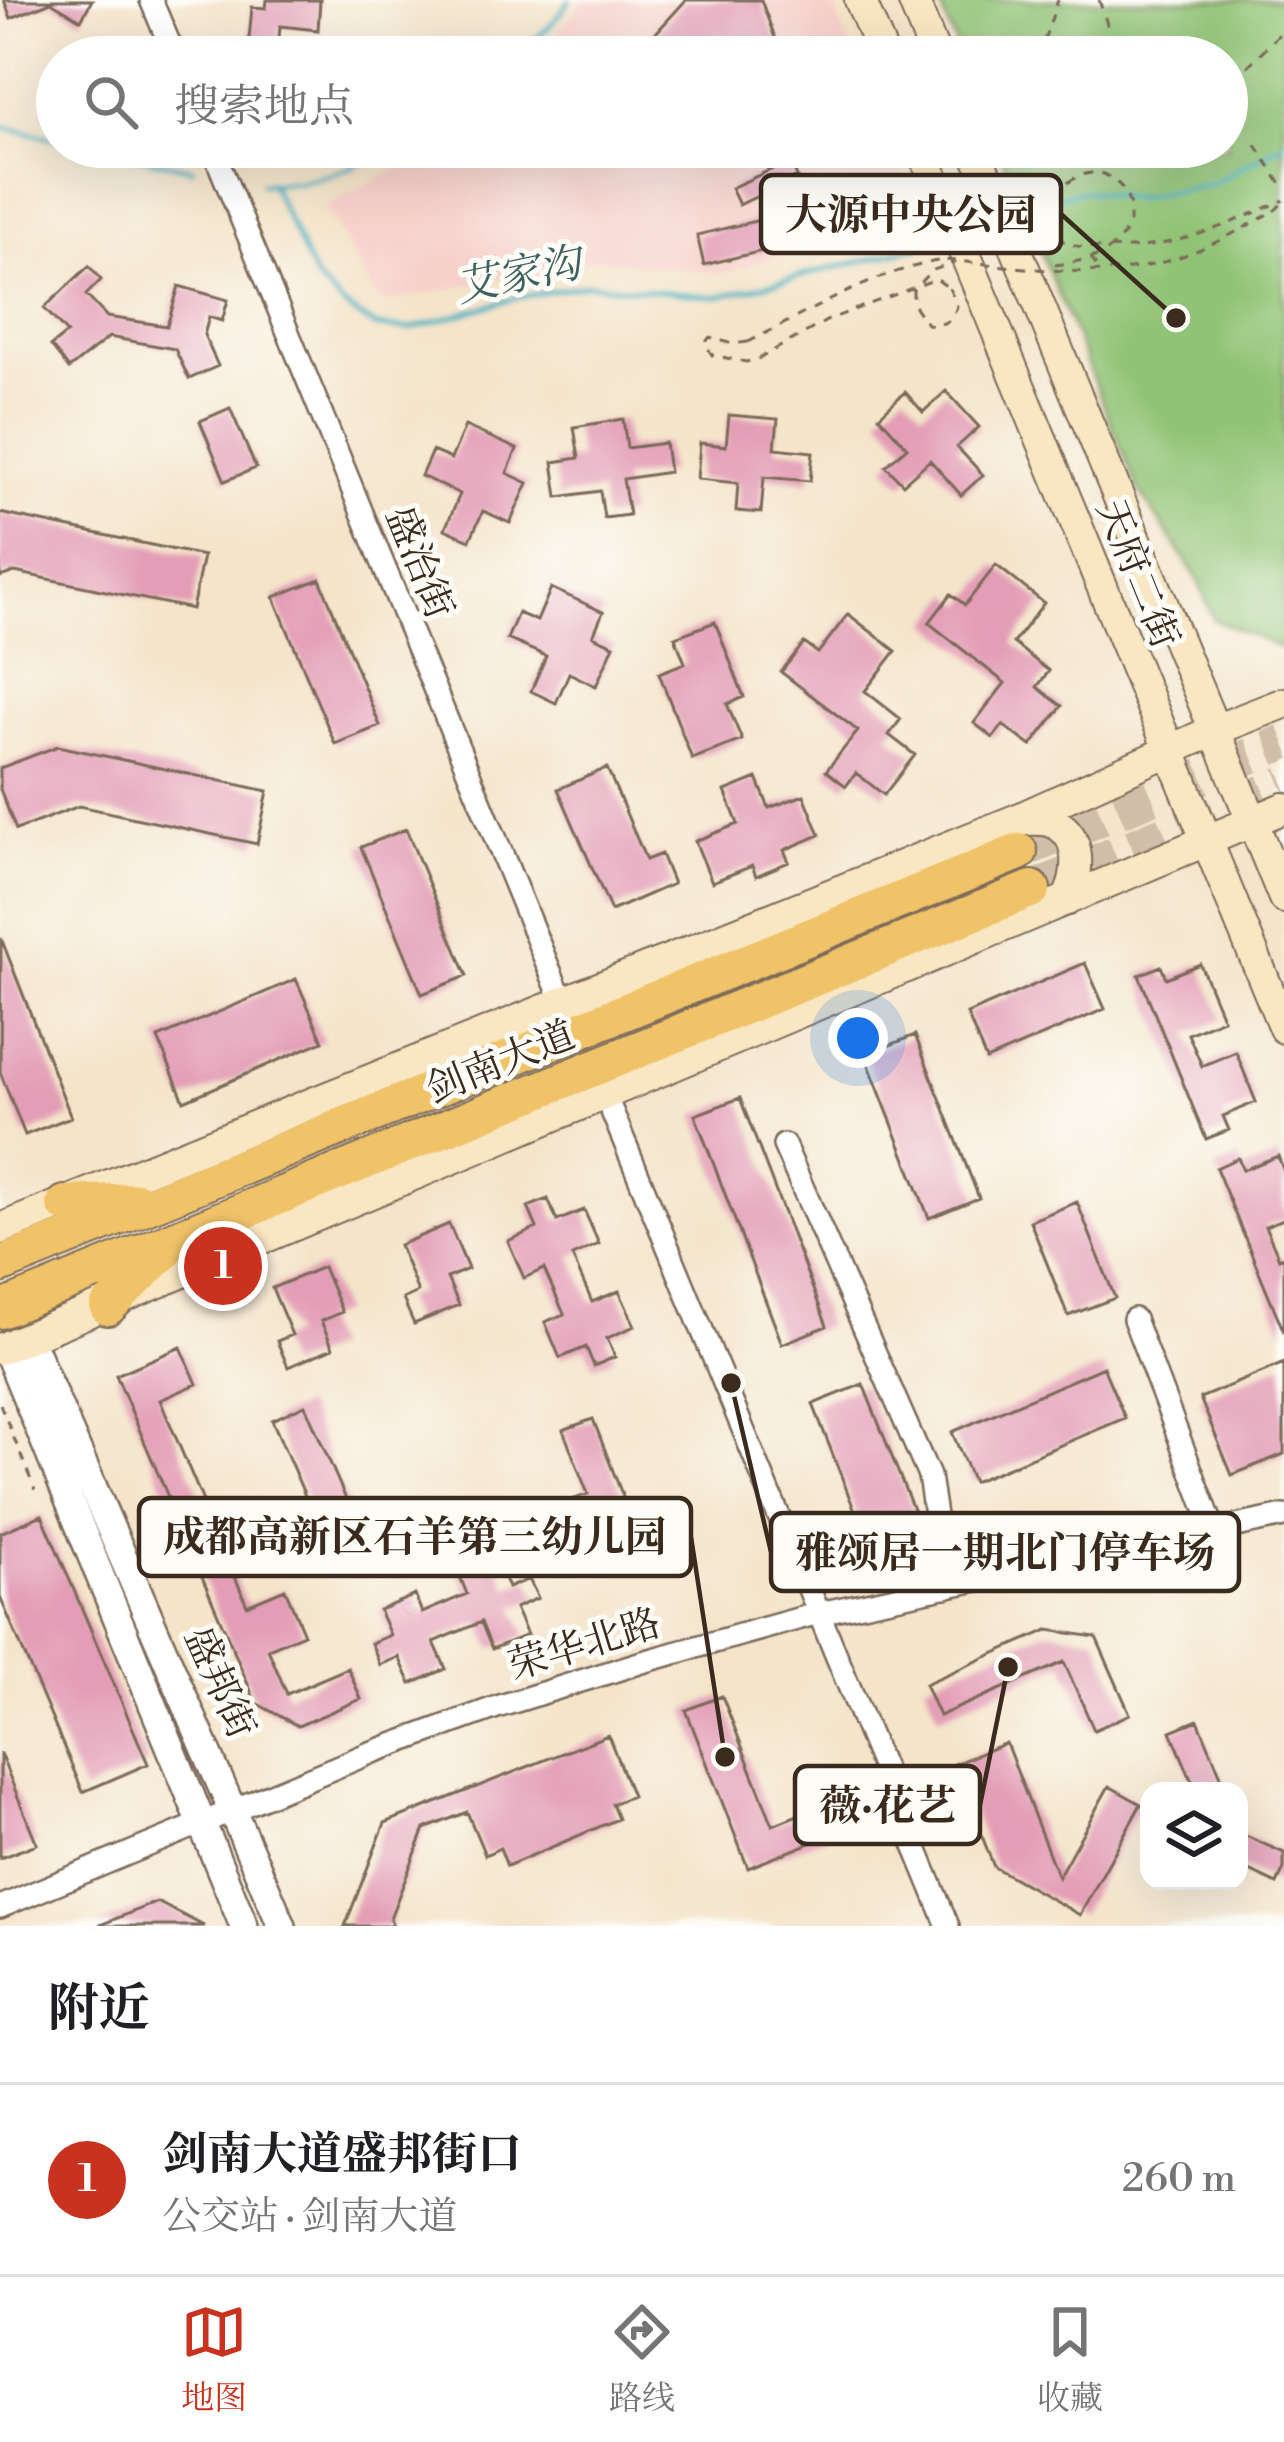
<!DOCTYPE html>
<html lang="zh">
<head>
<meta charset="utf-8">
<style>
  :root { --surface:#fff; --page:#f6f6f6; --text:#202124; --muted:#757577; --line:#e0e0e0; --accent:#c8321e }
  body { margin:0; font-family:"Libre Bodoni","Noto Serif SC",serif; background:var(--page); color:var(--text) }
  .controls { position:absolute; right:36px; bottom:36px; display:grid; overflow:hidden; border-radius:24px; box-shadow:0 12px 48px #0002 }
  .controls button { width:108px; height:108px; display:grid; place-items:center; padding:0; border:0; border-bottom:3px solid var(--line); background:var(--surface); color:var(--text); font:60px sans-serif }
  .you { position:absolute; left:858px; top:1038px; width:42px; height:42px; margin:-30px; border:9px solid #fff; border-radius:50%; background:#1a73e8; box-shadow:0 0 0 18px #1a73e833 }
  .badge { display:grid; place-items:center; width:78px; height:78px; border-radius:50%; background:var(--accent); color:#fff; font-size:39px; font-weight:700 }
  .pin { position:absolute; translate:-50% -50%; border:6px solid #fff; box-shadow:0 3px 12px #0006 }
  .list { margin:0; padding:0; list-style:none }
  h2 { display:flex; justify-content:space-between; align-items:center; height:156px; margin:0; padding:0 48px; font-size:51px }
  h2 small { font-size:39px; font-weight:400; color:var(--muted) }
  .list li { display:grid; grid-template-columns:78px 1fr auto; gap:36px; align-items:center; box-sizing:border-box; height:192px; padding:0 48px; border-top:3px solid var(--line) }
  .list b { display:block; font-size:45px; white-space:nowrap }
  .list p { margin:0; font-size:39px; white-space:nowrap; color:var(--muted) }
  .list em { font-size:39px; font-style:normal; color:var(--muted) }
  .icon { flex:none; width:66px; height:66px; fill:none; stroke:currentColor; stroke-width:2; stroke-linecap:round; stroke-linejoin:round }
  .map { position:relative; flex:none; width:1284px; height:1926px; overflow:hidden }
  .search { position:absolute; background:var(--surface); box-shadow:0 12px 48px #0002; left:36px; right:36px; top:36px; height:132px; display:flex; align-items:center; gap:30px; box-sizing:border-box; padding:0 42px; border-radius:66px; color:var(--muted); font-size:45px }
  .sheet { height:348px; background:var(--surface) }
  nav { display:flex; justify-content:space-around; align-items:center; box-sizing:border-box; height:168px; border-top:3px solid var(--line); background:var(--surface); font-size:33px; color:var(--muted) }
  nav a { display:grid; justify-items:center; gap:6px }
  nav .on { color:var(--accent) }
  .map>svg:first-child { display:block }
  .built { fill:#f7d0ca }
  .green { fill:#90c374; stroke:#667649; stroke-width:3 }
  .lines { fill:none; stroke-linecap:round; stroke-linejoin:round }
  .stream { stroke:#46b2c4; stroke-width:4.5 }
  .building { fill:#e39db6 }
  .trunk-tunnel { stroke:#cfbfa8; stroke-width:36; stroke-dasharray:36 18; stroke-linecap:butt }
  .minor-casing { stroke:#7c6b5a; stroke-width:26 }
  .tertiary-casing { stroke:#7c6b5a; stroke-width:32 }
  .secondary-casing { stroke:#7c6b5a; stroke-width:34 }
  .trunk-casing { stroke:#7c6b5a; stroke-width:40 }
  .path { stroke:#7c6b5a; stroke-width:3; stroke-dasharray:9 9; stroke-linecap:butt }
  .minor { stroke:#fff; stroke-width:21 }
  .tertiary { stroke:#fff; stroke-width:27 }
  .secondary { stroke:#f9e7c3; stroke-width:30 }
  .trunk { stroke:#f0c369; stroke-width:36 }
  .path-bridge { stroke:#7c6b5a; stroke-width:3; stroke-dasharray:9 9; stroke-linecap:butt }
  .labels { text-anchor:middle; stroke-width:10; stroke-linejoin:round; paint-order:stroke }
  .street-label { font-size:39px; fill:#3b2a1e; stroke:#fdfcf7 }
  .water-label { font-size:42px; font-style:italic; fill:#3f6060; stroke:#fdfcf7 }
  .leader { fill:none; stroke:#3b2a1e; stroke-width:4.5 }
  .callout-dot { fill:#3b2a1e; stroke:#fdfcf7; stroke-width:4.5 }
  .callout { fill:#fdfcf7; stroke:#3b2a1e; stroke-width:4.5 }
  .callout-label { font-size:42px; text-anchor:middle; font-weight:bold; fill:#3b2a1e }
</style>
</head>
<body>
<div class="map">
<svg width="1284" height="1926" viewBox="0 0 1284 1926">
  <rect width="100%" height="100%" fill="#fdfcf7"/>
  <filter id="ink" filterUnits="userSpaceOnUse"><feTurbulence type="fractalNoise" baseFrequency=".00833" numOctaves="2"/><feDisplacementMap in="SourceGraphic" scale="24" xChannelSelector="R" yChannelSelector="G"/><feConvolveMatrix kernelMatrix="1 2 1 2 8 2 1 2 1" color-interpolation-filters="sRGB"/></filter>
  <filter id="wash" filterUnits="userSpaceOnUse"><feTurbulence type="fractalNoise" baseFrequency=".004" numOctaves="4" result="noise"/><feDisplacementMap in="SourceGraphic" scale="48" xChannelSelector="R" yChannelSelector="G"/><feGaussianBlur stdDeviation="2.7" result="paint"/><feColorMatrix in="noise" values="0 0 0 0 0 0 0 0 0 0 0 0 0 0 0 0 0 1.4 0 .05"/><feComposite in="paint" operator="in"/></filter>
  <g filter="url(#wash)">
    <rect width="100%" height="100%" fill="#f4e4ca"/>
    <path class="built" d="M585 0H831L854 57H534Z
      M441 147H891L916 208 724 274 596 259 380 303 324 206Z"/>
    <path class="green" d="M938 0H1284V649L1214 620 1196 576 1138 489 998 147H1227V57H961Z"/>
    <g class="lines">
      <path class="stream" d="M514 57 550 26 570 0
        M0 126 57 139
        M93 147 193 169
        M270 182 316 279 344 306 376 327 410 329 516 298 590 284 717 297 922 246
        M261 184 299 182 336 173 399 147
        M1042 199 1085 191 1135 198 1212 184 1284 143"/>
    </g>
    <g id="blocks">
      <path class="building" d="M4 0H92L81 20 51 2 11 18Z
        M267 0H320L318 30 280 26 278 52 248 50 252 7 266 8Z
        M686 0H761L778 46 762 52 767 57H732L713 37 693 57H634Z
        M790 161 797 177 739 205 731 188Z
        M764 219 771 249 704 265 697 235Z
        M89 266 101 280 86 295 107 317 167 326 179 286 228 300 222 321 209 317 204 335 218 366 189 379 175 349 109 337 69 369 51 346 67 333 44 308Z
        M946 391 979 427 957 447 983 475 961 495 930 460 903 484 886 466 907 447 879 416 905 392 923 412Z
        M230 408 256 468 225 481 200 421Z
        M729 415 778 419 775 448 813 452 810 481 764 477 761 513 736 511 738 483 697 479 700 443 726 446Z
        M623 419 627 448 665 443 669 472 623 479 629 515 604 518 600 491 558 497 553 462 579 458 574 427Z
        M465 426 517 449 507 473 528 483 510 523 483 511 470 540 445 529 460 494 421 476 432 451 451 459Z
        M0 513 203 556 192 609 15 572 0 577Z
        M996 565 1044 603 1013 643 1049 671 1037 687 1062 706 1031 746 1003 725 993 738 974 723 1005 683 929 623 951 594 965 605Z
        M320 579 380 726 335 744 274 597Z
        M551 588 603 612 593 636 614 645 596 686 569 673 556 703 531 691 546 656 507 639 518 613 537 621Z
        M848 614 896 651 865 691 901 719 889 735 915 755 884 795 856 773 846 786 826 771 858 731 781 672 804 643 818 653Z
        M715 622 744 697 727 704 742 740 692 759 659 673 685 663 675 637Z
        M58 746 268 791 257 844 79 806 16 830 0 789V768Z
        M607 768 646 860 661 854 673 884 611 911 558 789Z
        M757 778 769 808 804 795 820 835 784 850 789 862 756 876 752 866 712 882 695 841 738 824 725 791Z
        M406 829 467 976 422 994 361 847Z
        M1 938 71 1117 25 1135 0 1072Z
        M1085 963 1105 1009 986 1060 967 1014Z
        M1200 964 1223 1019 1188 1034 1202 1066 1236 1052 1256 1102 1223 1116 1229 1130 1206 1139 1139 975 1161 966 1166 978Z
        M296 979 323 1041 184 1101 158 1038Z
        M915 1035 979 1198 929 1218 865 1055Z
        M740 1098 827 1326 782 1344 695 1115Z
        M1278 1156 1284 1172V1219L1265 1226 1279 1258 1284 1256V1332L1216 1168 1238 1158 1243 1170Z
        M548 1199 557 1221 584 1210 599 1244 572 1256 592 1302 619 1291 635 1326 607 1338 615 1357 594 1366 586 1347 560 1358 545 1322 564 1314 544 1269 524 1278 508 1241 537 1228 528 1207Z
        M1077 1202 1115 1298 1068 1316 1030 1221Z
        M449 1224 468 1269 447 1278 459 1305 414 1324 403 1299 418 1292 399 1245Z
        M323 1267 342 1312 321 1321 333 1348 288 1367 277 1341 292 1335 272 1288Z
        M181 1347 197 1384 160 1400 247 1605 285 1589 304 1634 268 1649 287 1694 348 1668 361 1699 298 1726 256 1703 116 1375Z
        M1284 1363V1454L1232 1475 1200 1398Z
        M1103 1367 1125 1418 973 1482 952 1432Z
        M863 1384 920 1527 869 1547 813 1404Z
        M305 1405 369 1552 336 1567 272 1420Z
        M593 1419 623 1497 607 1532 561 1549 546 1510 588 1494 563 1430Z
        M42 1515 148 1764 83 1792 0 1597V1533Z
        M496 1558 508 1588 529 1579 538 1598 515 1608 527 1635 492 1649 481 1622 434 1642 446 1669 411 1684 399 1657 380 1665 371 1643 390 1635 379 1610 415 1595 422 1613 467 1594 459 1574Z
        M1048 1630 1096 1637 1130 1714 1094 1730 1064 1662 939 1716 925 1684Z
        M722 1696 773 1825 825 1804 836 1833 748 1868 686 1710Z
        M1198 1720 1227 1791H1196L1171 1731Z
        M608 1735 632 1796 612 1804 618 1819 507 1866 500 1848 485 1855 467 1812 425 1829 390 1918 393 1926H345L385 1823Z
        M1006 1743 1058 1877 1109 1786 1141 1804 1080 1915 994 1867 954 1764Z
        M0 1753 37 1844 0 1858Z
        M1239 1833 1284 1853V1869L1277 1884 1239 1866Z
        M157 1902 204 1926H100V1925Z"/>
    </g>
  </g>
  <g filter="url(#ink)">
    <use href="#blocks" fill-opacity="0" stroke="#7c6b5a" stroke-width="3"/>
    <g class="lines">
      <path class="trunk-tunnel" d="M1019 852 1284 742
        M1032 889 1284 784"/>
      <defs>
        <path id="minor" d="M151 0 175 57
          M212 147 564 1005
          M606 1097 948 1926
          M784 1145 929 1476 946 1587
          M1134 1319 1214 1530
          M0 1907 370 1753 497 1707 639 1663 819 1613 1284 1516"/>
        <path id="tertiary" d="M29 1339 282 1926
          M6 1347 244 1926"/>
        <path id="secondary" d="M860 0 884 57
          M913 0 936 57
          M921 147 1284 1028
          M974 147 1284 898
          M1022 820C1030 820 1044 819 1052 822 1084 834 1079 876 1067 900
          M0 1229 1018 819 1215 730 1284 703
          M0 1349 1284 808"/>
        <path id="trunk" d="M65 1204 137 1201
          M0 1265 1019 852
          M108 1307 165 1251
          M0 1310 1032 889"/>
      </defs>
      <use href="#minor" class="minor-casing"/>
      <use href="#tertiary" class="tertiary-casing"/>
      <use href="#secondary" class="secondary-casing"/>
      <use href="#trunk" class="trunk-casing"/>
      <path class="path" d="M1099 0 1118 57
        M1038 57 1058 0
        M1227 96 1246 68 1284 29
        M1256 145 1284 189
        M1131 147 1132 161 1159 156 1175 147
        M1274 211 1284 202
        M1057 237C1071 248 1085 247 1102 248 1168 252 1225 226 1284 200
        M1091 258 1099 270
        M748 342 732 344 710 337 705 343 712 355 746 362 758 359 830 319 936 279 949 288
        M0 1404 35 1490"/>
      <use href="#minor" class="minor"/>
      <use href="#tertiary" class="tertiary"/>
      <use href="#secondary" class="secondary"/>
      <use href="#trunk" class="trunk"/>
      <path class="path-bridge" d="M1055 265C1074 262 1096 260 1111 248 1142 225 1134 183 1098 172 1060 175 1048 202 1057 237
        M949 288 957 306C953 321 942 327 927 324L913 304V290L931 271 956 262
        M748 342C811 311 875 271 944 260 1011 265 1087 280 1152 265 1195 255 1236 233 1274 211"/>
    </g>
  </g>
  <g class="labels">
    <g class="street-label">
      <text transform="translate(421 562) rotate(68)" y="14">盛治街</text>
      <text transform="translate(1139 573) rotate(68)" y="14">天府二街</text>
      <text transform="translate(500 1061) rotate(-22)" y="14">剑南大道</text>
      <text transform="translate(584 1643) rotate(-17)" y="14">荣华北路</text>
      <text transform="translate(221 1682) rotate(66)" y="14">盛邦街</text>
    </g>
    <g class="water-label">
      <text transform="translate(518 274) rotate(-12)" y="15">艾家沟</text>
    </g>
  </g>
  <path class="leader" d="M1176 318L1061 214M725 1757L691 1537M731 1383L771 1552M1008 1667L980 1805"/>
  <g class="callout-dot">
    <circle cx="1176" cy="318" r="12"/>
    <circle cx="725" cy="1757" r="12"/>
    <circle cx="731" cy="1383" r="12"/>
    <circle cx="1008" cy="1667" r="12"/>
  </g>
  <g class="callout">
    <rect x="761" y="175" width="300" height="78" rx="12"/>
    <rect x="139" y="1498" width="552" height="78" rx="12"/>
    <rect x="771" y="1513" width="468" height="78" rx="12"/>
    <rect x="795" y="1766" width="185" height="78" rx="12"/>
  </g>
  <g class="callout-label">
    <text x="911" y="229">大源中央公园</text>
    <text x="415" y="1551">成都高新区石羊第三幼儿园</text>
    <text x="1005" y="1567">雅颂居一期北门停车场</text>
    <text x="888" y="1820">薇·花艺</text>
  </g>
</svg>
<div class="controls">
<button><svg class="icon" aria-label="layers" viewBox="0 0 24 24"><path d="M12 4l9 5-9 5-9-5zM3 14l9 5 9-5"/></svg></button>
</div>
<div class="you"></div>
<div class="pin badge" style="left:223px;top:1266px">1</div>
<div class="search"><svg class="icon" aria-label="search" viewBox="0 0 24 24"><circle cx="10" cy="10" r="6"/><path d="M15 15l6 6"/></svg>搜索地点</div>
</div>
<section class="sheet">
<h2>附近<small></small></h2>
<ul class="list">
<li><span class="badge">1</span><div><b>剑南大道盛邦街口</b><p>公交站 · 剑南大道</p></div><em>260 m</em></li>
</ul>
</section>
<nav>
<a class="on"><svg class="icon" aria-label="map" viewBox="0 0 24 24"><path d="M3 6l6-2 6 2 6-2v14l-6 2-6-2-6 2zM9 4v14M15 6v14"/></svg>地图</a>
<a><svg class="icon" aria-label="directions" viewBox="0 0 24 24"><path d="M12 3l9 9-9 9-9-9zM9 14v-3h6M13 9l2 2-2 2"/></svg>路线</a>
<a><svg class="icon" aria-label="saved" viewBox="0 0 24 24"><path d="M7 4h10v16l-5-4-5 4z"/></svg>收藏</a>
</nav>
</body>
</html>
